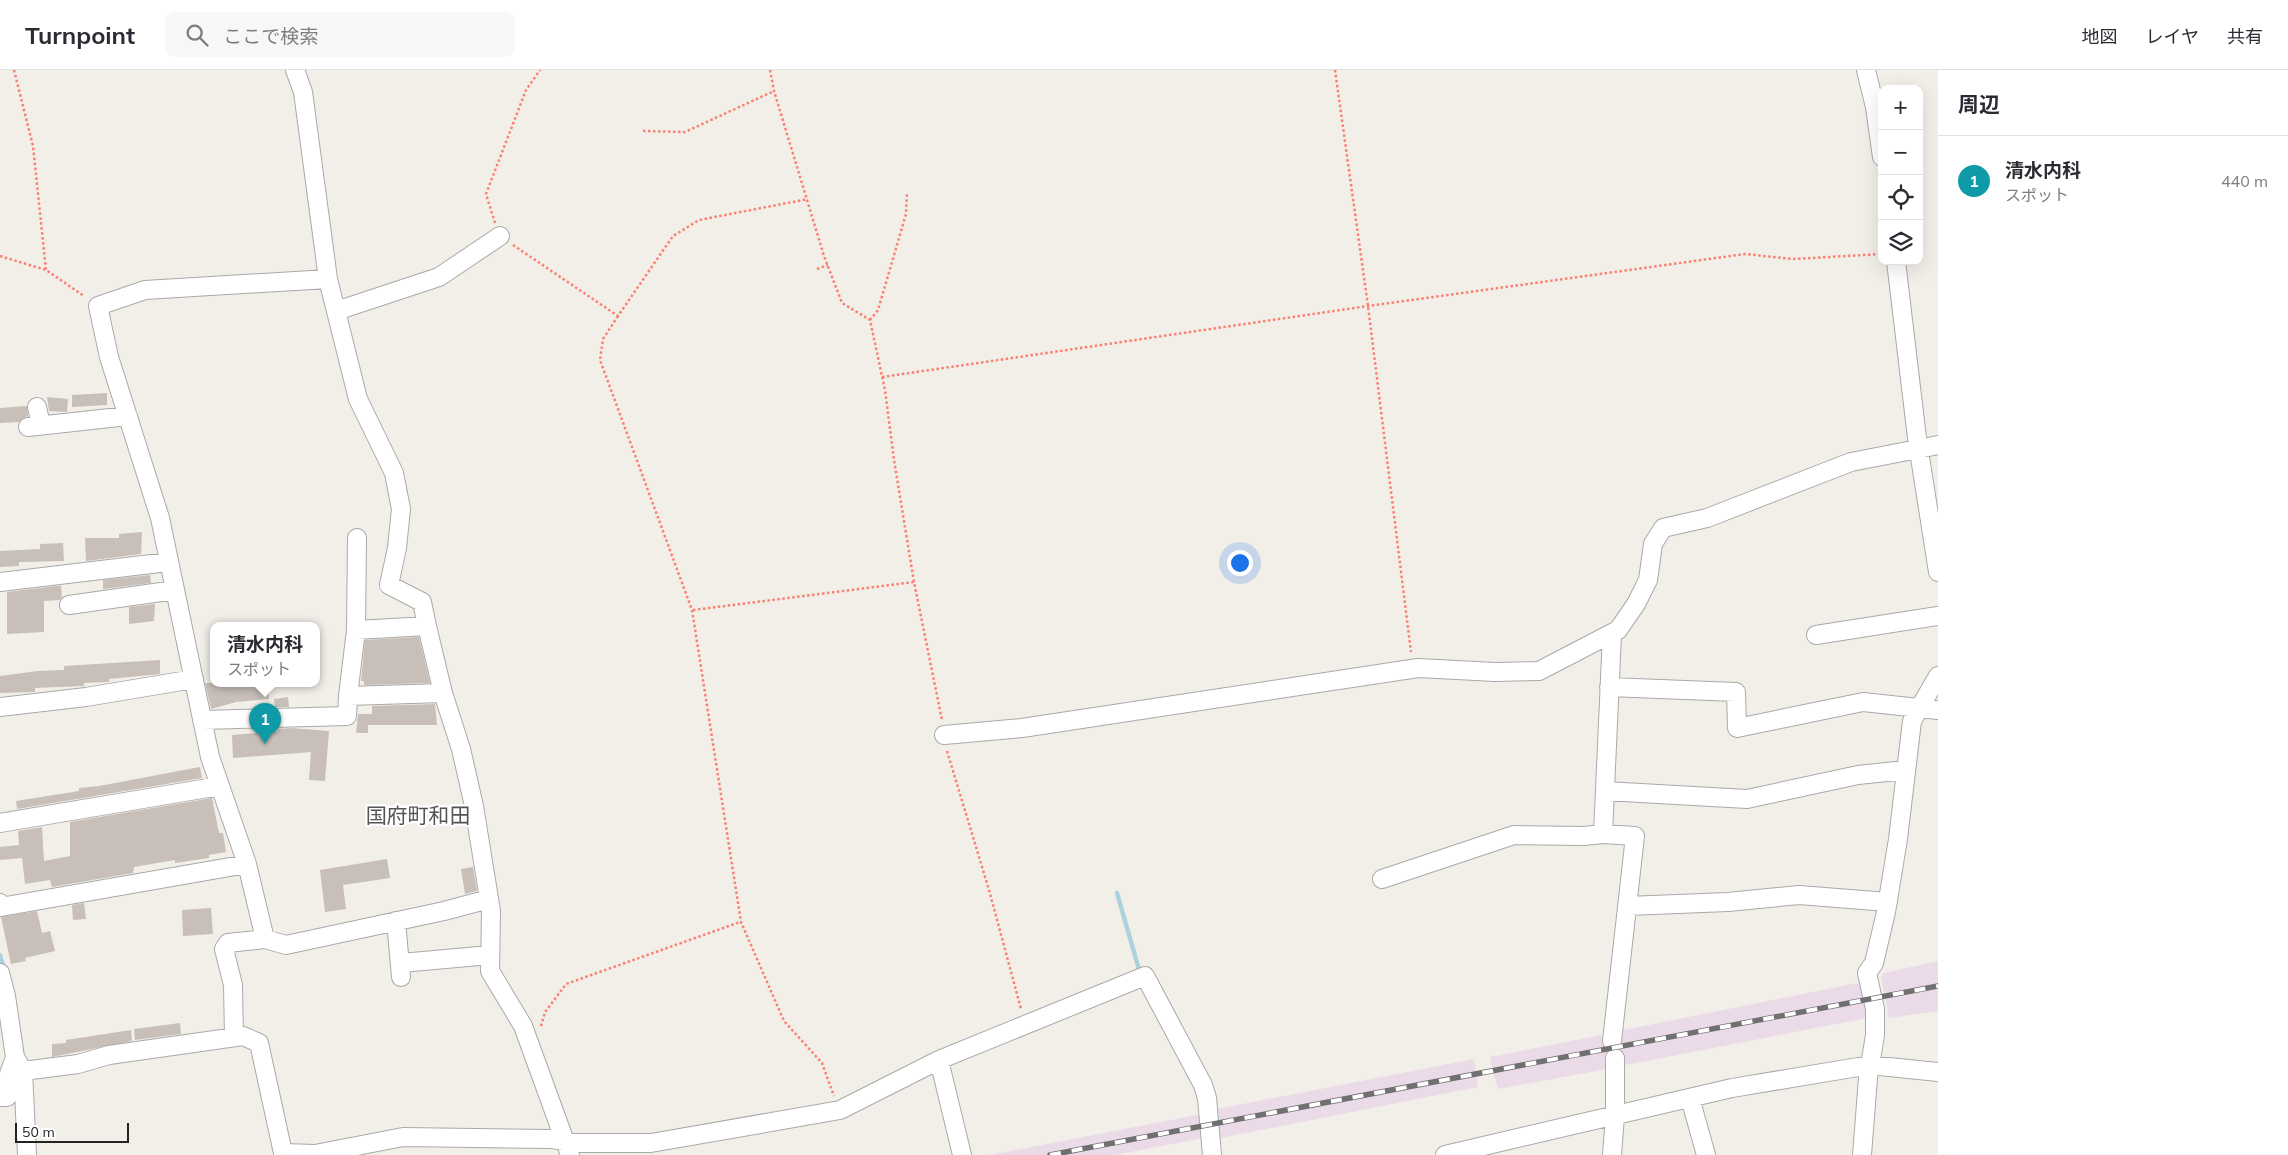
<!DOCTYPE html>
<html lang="ja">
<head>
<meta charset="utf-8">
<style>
  :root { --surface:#fff; --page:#f7f7f7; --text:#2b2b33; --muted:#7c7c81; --line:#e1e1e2; --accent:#7c3aed }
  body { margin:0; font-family:Mulish,"Noto Sans JP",sans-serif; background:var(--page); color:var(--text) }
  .controls { position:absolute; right:15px; top:15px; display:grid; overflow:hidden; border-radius:10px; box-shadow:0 5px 20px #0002 }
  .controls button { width:45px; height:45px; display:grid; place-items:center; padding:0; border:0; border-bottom:1px solid var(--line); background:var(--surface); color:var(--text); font:25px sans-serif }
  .scale { position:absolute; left:15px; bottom:12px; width:114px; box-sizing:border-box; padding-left:5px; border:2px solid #222; border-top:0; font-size:14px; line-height:18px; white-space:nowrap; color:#222; -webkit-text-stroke:4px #fff; paint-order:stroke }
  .you { position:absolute; left:1239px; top:492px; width:18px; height:18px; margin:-12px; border:4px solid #fff; border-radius:50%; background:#1a73e8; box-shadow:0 0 0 8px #1a73e833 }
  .badge { display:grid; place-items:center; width:32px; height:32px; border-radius:50%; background:var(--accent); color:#fff; font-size:16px; font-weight:700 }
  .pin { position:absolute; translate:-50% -41px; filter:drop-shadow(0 1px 2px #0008) }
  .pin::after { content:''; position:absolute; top:26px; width:18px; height:15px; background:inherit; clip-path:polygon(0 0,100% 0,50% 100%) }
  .popup { position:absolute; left:210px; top:552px; width:110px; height:65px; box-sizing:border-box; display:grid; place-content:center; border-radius:10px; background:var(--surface); filter:drop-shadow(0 1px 4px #0005); font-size:16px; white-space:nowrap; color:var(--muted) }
  .popup b { font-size:19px; color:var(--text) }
  .popup::after { content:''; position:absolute; left:50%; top:100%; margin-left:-10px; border:10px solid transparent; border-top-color:var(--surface) }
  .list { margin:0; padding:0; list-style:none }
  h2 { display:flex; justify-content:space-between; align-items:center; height:65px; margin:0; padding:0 20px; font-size:21px }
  h2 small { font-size:16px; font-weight:400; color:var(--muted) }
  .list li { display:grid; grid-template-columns:32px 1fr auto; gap:15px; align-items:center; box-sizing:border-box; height:90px; padding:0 20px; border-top:1px solid var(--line) }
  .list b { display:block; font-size:19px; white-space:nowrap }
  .list p { margin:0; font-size:16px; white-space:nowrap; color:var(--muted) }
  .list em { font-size:16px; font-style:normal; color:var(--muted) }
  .icon { flex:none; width:28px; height:28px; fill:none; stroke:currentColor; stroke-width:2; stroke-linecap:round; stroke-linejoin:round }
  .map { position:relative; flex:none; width:1938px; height:1085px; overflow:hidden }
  header { display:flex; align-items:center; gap:30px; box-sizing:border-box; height:70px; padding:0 25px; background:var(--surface); border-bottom:1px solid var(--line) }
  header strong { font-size:24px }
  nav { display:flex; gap:28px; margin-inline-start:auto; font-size:18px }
  .search { width:350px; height:45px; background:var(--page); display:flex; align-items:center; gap:12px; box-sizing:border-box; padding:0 18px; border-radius:10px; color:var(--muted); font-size:19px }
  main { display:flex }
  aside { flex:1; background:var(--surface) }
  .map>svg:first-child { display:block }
  .industrial { fill:#ebdbe8 }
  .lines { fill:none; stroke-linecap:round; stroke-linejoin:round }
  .stream { stroke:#aad3df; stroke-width:4.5 }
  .building { fill:#c7bfb8 }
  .minor-casing { stroke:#a9a9a9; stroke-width:20 }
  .path { stroke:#fa8072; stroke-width:2.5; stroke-dasharray:2.5 2.5; stroke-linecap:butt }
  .minor { stroke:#fff; stroke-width:18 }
  .rail-casing { stroke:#707070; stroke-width:5.5 }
  .rail { stroke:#fff; stroke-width:4; stroke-dasharray:11; stroke-linecap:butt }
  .labels { text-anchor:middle; stroke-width:4.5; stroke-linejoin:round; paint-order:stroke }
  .quarter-label { font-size:21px; fill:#555; stroke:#fff }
</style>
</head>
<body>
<header>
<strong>Turnpoint</strong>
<div class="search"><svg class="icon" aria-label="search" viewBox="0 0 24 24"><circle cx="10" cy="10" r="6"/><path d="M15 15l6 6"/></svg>ここで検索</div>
<nav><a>地図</a><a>レイヤ</a><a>共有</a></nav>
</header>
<main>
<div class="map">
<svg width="1938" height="1085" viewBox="0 0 1938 1085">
  <rect width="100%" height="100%" fill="#f2efe9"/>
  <path class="industrial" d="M1938 891V941L1889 948 1881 907 1884 903Z
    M1857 913 1862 916 1867 948 1626 995 1623 987 1607 999 1498 1019 1493 1001 1490 987 1602 965 1604 972 1619 961Z
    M1474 989 1478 1017 1215 1069 1212 1040Z
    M1202 1044 1203 1068 1115 1085H990Z"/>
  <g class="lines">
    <path class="stream" d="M1117 823 1140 903
      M0 885 4 899"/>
  </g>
  <path class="building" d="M107 323V335L72 337V325Z
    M47 327 68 329 67 342 49 341Z
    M27 336 28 346 19 352 0 353V338Z
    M142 462 141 484 86 491 85 468H119V464Z
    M63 473 64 491 19 492V496L0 497V481L40 479V474Z
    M150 505 151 513 103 519V510Z
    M56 516H61L62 528 60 530 44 531V562L7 564V522Z
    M155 534 154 551 129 554V537Z
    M419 567 430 613 364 615V611H361L365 570Z
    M160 590V604L109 609V612L84 613V616L35 618V622L0 623V606L38 601 64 600V596Z
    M205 613H268L269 629 236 632 211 639Z
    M288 627 289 637H275L274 629Z
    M435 634 437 655H368V663H356L358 644H372V636Z
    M291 658 329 661 325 711 309 710 311 682 233 688 232 665 278 661V659Z
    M200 697 202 708 17 739 16 731 79 721V718L99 716Z
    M212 728 219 763H223L226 782 209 785V788L175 793V790L134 797 133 803 52 817 50 810 25 814 22 788 0 790V777L19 775 18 761 42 757 44 791 70 786V752Z
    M387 789 390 808 343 815 346 839 325 842 320 800Z
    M473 797 477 821 465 824 461 799Z
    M84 833 86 849 73 850 72 835Z
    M211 838 213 864 183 866 182 840Z
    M37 841 42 863 50 861 55 881 25 888 26 891 11 894 1 847Z
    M180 953 181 964 135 970 134 959Z
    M131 960 132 971 52 987V974L66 973V970Z"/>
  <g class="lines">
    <defs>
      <path id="minor" d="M295 0 303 22 328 209 358 329 394 403 401 439 397 478 389 515 422 532 427 556
        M1866 0 1875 37 1882 87
        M1896 191 1917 368 1938 502
        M336 241 439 207 500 166
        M37 337 41 355
        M28 357 128 346
        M0 512 168 492
        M69 535 175 520
        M356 560 357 468
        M1816 565 1938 546
        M1609 617 1736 622 1737 658 1863 632 1938 640
        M443 623 461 679 474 736 491 841 490 901 523 956 570 1085
        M0 637 86 627 194 609
        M202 650 347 646 348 626 443 623 427 556 356 560 348 626
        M944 665 1022 658 1418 598 1495 602 1539 601 1618 560 1636 534 1648 510 1653 474 1663 458 1707 448 1851 392 1938 375
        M1605 721 1747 729 1858 705 1906 700
        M0 753 220 716
        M1382 809 1514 765 1584 766 1603 764
        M0 833 1 837 247 794 210 687 160 448 109 287 98 236 145 220 328 209
        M1627 836 1728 832 1799 825 1888 832
        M396 851 401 907
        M265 869 286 875 444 841 489 829
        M401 893 490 885
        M0 903 6 926 15 987 23 1001 27 1085
        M234 967 233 915 224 879 228 873 265 869 247 794
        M1612 971 1635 766 1603 764 1612 564
        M939 990 1145 906 1203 1015 1207 1028 1212 1085
        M23 1001 78 994 109 985 243 966 259 973 283 1083 315 1084 403 1067 552 1069 576 1073H651L840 1040 939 990 962 1085
        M0 1027H7L8 1007 15 987
        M1690 1028 1706 1085
        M1445 1085 1732 1018 1870 995 1938 1002
        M1612 1085 1615 1046V988
        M1862 1085 1868 1008 1875 965V939L1867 903 1874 893 1886 842 1898 769 1912 651 1938 606"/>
    </defs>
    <use href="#minor" class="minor-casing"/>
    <path class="path" d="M14 0 33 76 46 200
      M770 0 774 21 824 186 842 233 870 250 885 320 894 390 914 512 942 650
      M1335 0 1368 236 1411 582
      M643 61 685 62 774 21
      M495 153 486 124 526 20 540 0
      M513 175 618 246 673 166 699 150 808 129
      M0 186 46 200 84 226
      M817 199 828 195
      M618 246 603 269 600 290 692 540 741 852 784 951 822 993 834 1026
      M870 250 878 240 906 144 907 123
      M882 307 1368 236 1745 184 1793 189 1882 184
      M693 540 914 512
      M947 681 989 820 1021 939
      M541 956 545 942 566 914 740 852"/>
    <use href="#minor" class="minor"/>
    <defs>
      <path id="rail" d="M1050 1085 1938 916"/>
    </defs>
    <use href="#rail" class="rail-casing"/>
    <use href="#rail" class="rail"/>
  </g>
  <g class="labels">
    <g class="quarter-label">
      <text x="418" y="753">国府町和田</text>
    </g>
  </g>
</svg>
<div class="controls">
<button>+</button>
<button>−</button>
<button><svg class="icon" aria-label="locate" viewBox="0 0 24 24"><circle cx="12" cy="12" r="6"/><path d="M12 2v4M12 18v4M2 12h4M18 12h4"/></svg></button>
<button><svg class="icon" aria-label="layers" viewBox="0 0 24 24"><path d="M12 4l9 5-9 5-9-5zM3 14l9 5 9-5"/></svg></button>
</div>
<div class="scale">50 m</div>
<div class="you"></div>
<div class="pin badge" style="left:265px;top:674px;background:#0f9aa8">1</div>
<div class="popup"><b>清水内科</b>スポット</div>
</div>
<aside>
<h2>周辺<small></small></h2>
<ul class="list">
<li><span class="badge" style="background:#0f9aa8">1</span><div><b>清水内科</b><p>スポット</p></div><em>440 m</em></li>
</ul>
</aside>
</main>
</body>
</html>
